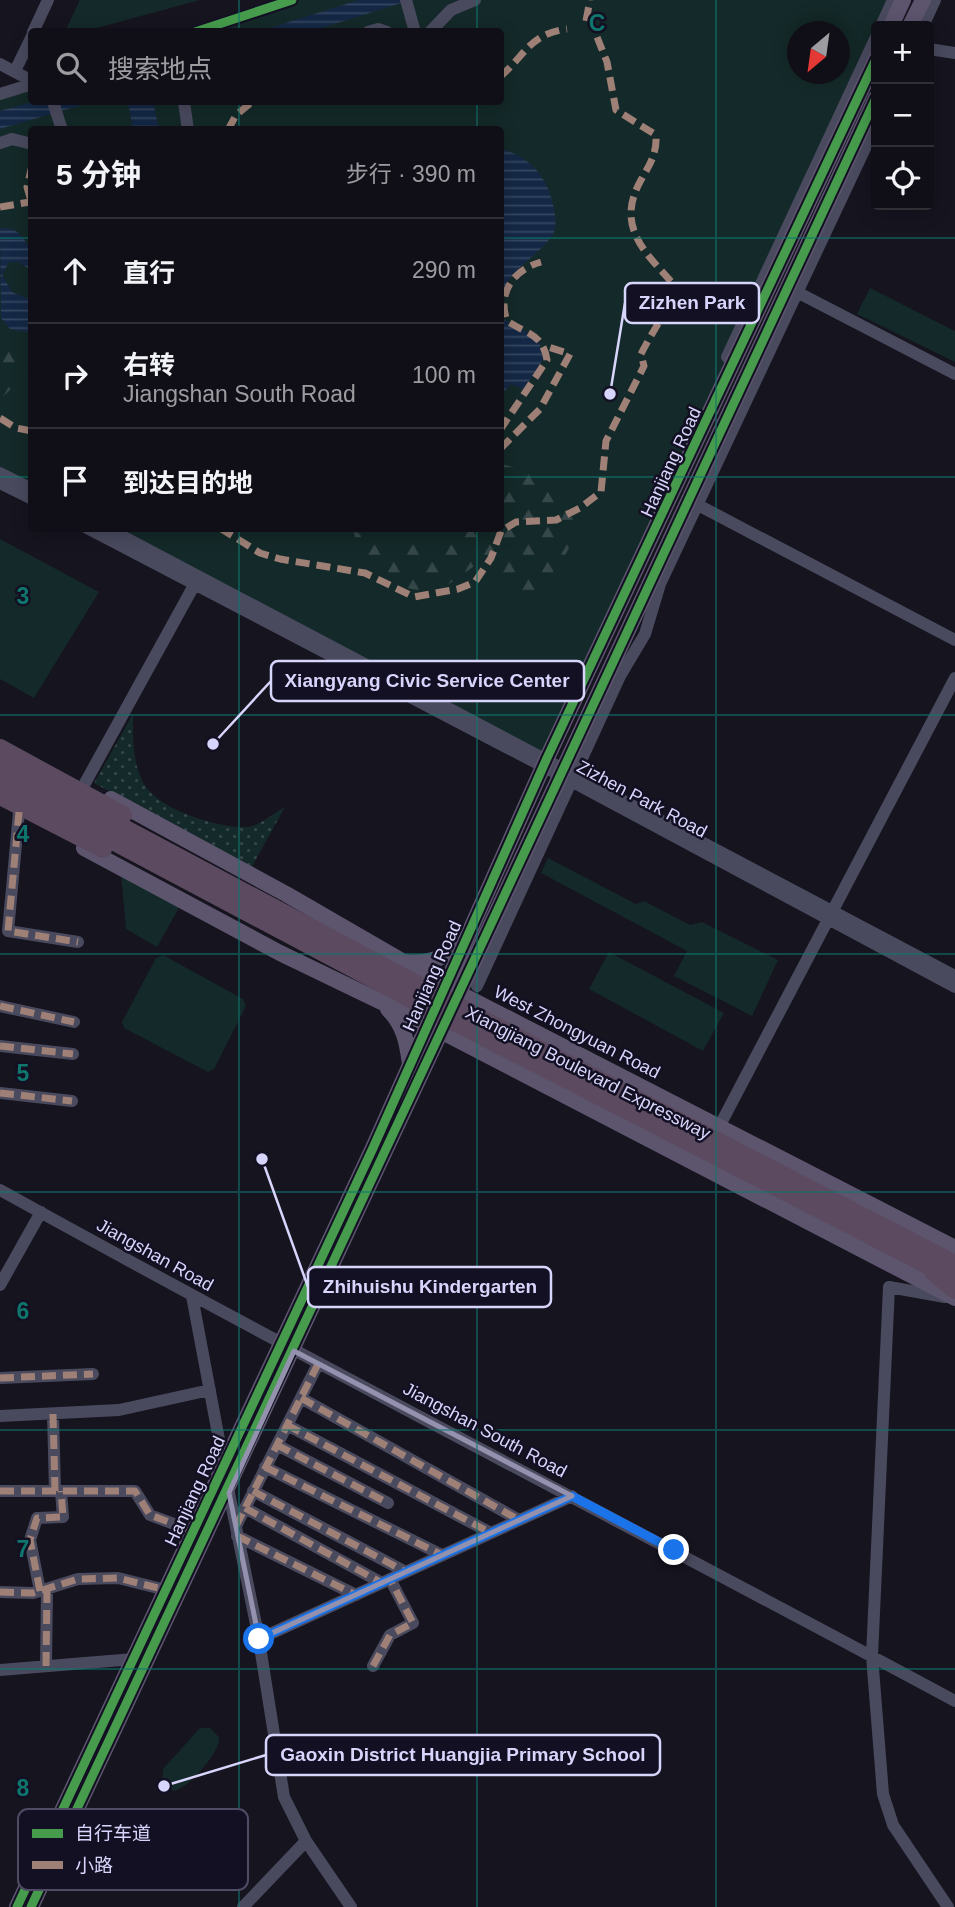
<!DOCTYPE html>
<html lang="zh">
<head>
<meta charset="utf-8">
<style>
  :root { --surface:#100f17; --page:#191820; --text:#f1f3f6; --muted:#9c9ca1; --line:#302f36 }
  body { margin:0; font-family:Arial,"Noto Sans SC",sans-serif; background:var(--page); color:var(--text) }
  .controls { position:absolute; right:21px; top:21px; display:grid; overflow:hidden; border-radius:7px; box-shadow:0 4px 18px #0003 }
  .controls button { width:63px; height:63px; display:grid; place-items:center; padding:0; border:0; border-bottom:2px solid var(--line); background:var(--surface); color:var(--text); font:35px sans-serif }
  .compass { position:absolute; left:787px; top:21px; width:63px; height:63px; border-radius:50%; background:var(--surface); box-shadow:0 4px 18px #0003; rotate:209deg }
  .stop { position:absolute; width:21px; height:21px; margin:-16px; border:5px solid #1a73e8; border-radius:50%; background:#fff }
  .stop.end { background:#1a73e8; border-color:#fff; box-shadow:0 2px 7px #0008 }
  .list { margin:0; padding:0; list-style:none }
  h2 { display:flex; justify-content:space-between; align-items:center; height:91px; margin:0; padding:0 28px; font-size:30px }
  h2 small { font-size:23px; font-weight:400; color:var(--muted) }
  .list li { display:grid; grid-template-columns:46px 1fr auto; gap:21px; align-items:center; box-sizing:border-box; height:105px; padding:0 28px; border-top:2px solid var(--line) }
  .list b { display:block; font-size:26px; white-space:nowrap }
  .list p { margin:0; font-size:23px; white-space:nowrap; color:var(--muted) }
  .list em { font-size:23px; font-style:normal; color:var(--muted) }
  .icon { flex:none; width:38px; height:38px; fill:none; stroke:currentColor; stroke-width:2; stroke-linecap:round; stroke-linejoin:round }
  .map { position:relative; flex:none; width:955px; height:1907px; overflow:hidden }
  .search { position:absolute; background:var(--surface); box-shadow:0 4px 18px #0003; left:28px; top:28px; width:476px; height:77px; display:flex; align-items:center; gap:18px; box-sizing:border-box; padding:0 24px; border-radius:7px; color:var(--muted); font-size:26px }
  .panel { position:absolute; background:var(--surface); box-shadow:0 4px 18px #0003; left:28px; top:126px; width:476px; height:406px; border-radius:7px }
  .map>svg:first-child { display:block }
  .green { fill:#142929; fill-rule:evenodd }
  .forest { fill:url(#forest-firs) }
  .garden { fill:url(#garden-dots) }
  .water { fill:url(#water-rules) }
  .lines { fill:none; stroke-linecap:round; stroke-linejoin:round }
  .minor { stroke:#4a4a5f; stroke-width:12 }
  .major { stroke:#5d556e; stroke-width:16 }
  .highway { stroke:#5c4b60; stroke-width:18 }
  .highway-bridge { stroke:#5c4b60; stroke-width:18 }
  .quiet { stroke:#9e8076; stroke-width:7; stroke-dasharray:14 7; stroke-linecap:butt }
  .cycleway-casing { stroke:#131023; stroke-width:13 }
  .cycleway { stroke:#469c4c; stroke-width:9 }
  .route { stroke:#1a73e8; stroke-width:9 }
  .marked { fill:none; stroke:#9491af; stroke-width:5; stroke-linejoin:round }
  .grid { fill:none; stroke:#0f766e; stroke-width:2; stroke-opacity:0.55 }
  .labels { text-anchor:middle; stroke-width:5; stroke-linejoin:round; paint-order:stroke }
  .street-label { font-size:18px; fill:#d8d5fc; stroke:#131023 }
  .key { fill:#131023; stroke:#4e4b64; stroke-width:2 }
  .key-label { font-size:19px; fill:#d8d5fc }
  .grid-label { font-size:23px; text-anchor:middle; font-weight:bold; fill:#0f766e; stroke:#131023; stroke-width:5; stroke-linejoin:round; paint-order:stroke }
  .leader { fill:none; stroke:#d8d5fc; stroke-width:2.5 }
  .callout-dot { fill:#d8d5fc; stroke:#131023; stroke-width:2.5 }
  .callout { fill:#131023; stroke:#d8d5fc; stroke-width:2.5 }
  .callout-label { font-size:19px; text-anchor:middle; font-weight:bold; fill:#d8d5fc }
</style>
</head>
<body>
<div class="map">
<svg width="955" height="1907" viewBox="0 0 955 1907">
  <defs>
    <pattern id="forest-firs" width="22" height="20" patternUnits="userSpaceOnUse" patternTransform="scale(1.75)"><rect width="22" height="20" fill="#142929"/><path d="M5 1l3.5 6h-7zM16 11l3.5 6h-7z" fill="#354749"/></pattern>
    <pattern id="garden-dots" width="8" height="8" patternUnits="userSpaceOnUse" patternTransform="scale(1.75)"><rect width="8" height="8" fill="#142929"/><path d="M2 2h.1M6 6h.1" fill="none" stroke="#354749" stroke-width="1.8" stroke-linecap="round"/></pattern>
    <pattern id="water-rules" width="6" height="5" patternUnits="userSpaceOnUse" patternTransform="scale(1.75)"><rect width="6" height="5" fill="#142845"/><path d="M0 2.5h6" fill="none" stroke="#354661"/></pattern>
  </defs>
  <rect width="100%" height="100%" fill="#16141f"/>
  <path class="green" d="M80 0H200L86 31H65Z
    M292 0H903L876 26V58L547 758 116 529 500 528V130H32L31 484 0 467V94L31 84 32 102H500V32L195 31ZM797 32H839V74H797Z
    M870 288 955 331V362L857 314Z
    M0 539 99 592 34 698 0 679Z
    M548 858 636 904 644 901 690 925 702 922 778 960 752 1016 674 976 687 951 541 873Z
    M121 873 181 904 157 947 126 929Z
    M609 952 724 1013 703 1051 589 989Z
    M163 955 243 999 246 1006 214 1069 208 1072 124 1028 122 1022 156 958Z
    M200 1728H210L219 1737C222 1751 186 1791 173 1791L162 1782 163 1769Z"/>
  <path class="forest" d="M0 332 31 355C32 374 12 387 0 400Z
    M502 464 540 475 588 513 557 570 530 600 515 597 502 575 480 562 435 594 403 587 359 558 354 532 403 544 436 542 451 529 500 528Z"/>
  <path class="garden" d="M133 714C133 737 132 763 144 784 159 810 218 828 246 827 258 827 274 813 285 807L250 870 94 783Z"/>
  <path class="water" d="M359 0H411L312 31 257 32Z
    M32 102H92L0 129V111Z
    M128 102H153L159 129H133Z
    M505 150C536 160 551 184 555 215 556 221 556 231 552 236 529 267 494 273 503 319L538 338 544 358 524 389 511 384 501 395 500 152Z
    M0 228C25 226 32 250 31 270L18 262H9L2 275 12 292 31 300V333L10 329 1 318Z"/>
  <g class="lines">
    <path class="minor" d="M406 0 415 32
      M881 26 893 0
      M923 26 935 0
      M33 32 48 0
      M195 32 292 0
      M368 32 378 29 387 32
      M430 32 451 10 475 0
      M929 49 955 53
      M0 64 32 81
      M15 71 32 36
      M0 94 32 84
      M53 102 62 130
      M184 102 188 130
      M0 143 12 139 32 144
      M791 289 955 374
      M727 357 876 37
      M0 473 32 489
      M0 483 32 499
      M698 505 955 640
      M87 528 571 781 955 987
      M107 528 955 976
      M84 785 197 580
      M19 812 8 931 78 942
      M477 986 620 676 645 634 660 584 876 125
      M0 1006 74 1022
      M0 1046 73 1054
      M0 1093 72 1101
      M719 1127 955 678
      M0 1190C316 1365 637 1530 955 1701
      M0 1285 41 1212
      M192 1296 224 1466
      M945 1297 889 1287 872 1656 883 1794 893 1825 948 1907
      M0 1378 93 1374
      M301 1398 519 1520
      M53 1414 55 1491
      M0 1416 119 1410 210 1390
      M287 1425 491 1533
      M277 1445 388 1503
      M265 1467 442 1555
      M0 1491H135L150 1515 193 1531
      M253 1491 406 1572
      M229 1493 258 1634 284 1797 306 1841 351 1907
      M245 1508 382 1583
      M236 1526 318 1364
      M237 1536 356 1595
      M40 1591 30 1540 37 1518 63 1517 61 1491
      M0 1592 33 1593 78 1579 118 1578 166 1590
      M259 1639 572 1496
      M46 1666 47 1590
      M373 1666 390 1635 413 1623 390 1579
      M0 1670 134 1659
      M243 1907 306 1841"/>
    <path class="major" d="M891 26 903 0
      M910 26 923 0
      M111 799 286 894 445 986 955 1248
      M84 848 280 953 427 1024 955 1298
      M405 962C427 965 443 957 462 948
      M388 1009C404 1025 407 1042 410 1064
      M17 1907 373 1148 547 758 876 59
      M31 1907C318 1306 591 700 876 98"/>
    <path class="highway" d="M0 748 123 815
      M0 796 103 849
      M933 1272 955 1290"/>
    <path class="highway-bridge" d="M0 762 505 1031 955 1264
      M0 781 435 1012 955 1279"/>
    <path class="quiet" d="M586 21 590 0
      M500 77C526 54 530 34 567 29
      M228 130 236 115 252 102
      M32 165 27 187 32 204
      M0 207 30 202
      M0 418 16 428 32 431
      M500 430 547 360C543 334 527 334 507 321 497 293 513 270 541 262
      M500 449 540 409 570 354 545 346
      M220 528 260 553 280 559 365 573 414 597 458 589 475 582 491 558 501 531 516 522 556 520 580 508 601 492 606 441 644 366 641 354C652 332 666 313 677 288 647 254 614 228 641 180 650 164 657 154 656 135L616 110 607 62 597 37
      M19 812 8 931 78 942
      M0 1006 74 1022
      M0 1046 73 1054
      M0 1093 72 1101
      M0 1378 93 1374
      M301 1398 519 1520
      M53 1414 55 1491
      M287 1425 491 1533
      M277 1445 388 1503
      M265 1467 442 1555
      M0 1491H135L150 1515 193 1531
      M253 1491 406 1572
      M245 1508 382 1583
      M236 1526 318 1364
      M237 1536 356 1595
      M40 1591 30 1540 37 1518 63 1517 61 1491
      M0 1592 33 1593 78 1579 118 1578 166 1590
      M259 1639 572 1496
      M46 1666 47 1590
      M373 1666 390 1635 413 1623 390 1579"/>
    <defs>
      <path id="cycleway" d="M195 32 292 0
        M17 1907 373 1148 547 758 876 59
        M31 1907C318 1306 591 700 876 98"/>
    </defs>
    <use href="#cycleway" class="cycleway-casing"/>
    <use href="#cycleway" class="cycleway"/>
  </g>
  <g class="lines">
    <path class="route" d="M259 1639 572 1496 674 1550"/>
  </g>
  <path class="marked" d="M294 1351 572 1496 259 1639 229 1493Z"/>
  <path class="grid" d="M239 0V32M477 0V32M716 0V1907M239 102V130M477 102V130M0 238H32M500 238H955M0 477H32M500 477H955M239 528V1907M477 528V1907M0 715H955M0 954H955M0 1192H955M0 1430H955M0 1669H955"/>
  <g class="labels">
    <g class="street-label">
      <text transform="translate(671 462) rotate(-65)" y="6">Hanjiang Road</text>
      <text transform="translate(642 799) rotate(28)" y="6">Zizhen Park Road</text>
      <text transform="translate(432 976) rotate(-66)" y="6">Hanjiang Road</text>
      <text transform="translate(577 1032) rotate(27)" y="6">West Zhongyuan Road</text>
      <text transform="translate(588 1073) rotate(27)" y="6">Xiangjiang Boulevard Expressway</text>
      <text transform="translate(155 1255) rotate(29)" y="6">Jiangshan Road</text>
      <text transform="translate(485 1430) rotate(28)" y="6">Jiangshan South Road</text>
      <text transform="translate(195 1491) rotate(-65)" y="6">Hanjiang Road</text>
    </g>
  </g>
  <rect x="18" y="1809" width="230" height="81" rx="10" class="key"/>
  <rect x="32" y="1829" width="31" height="9" fill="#469c4c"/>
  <rect x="32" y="1861" width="31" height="8" fill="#9e8076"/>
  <g class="key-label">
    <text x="75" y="1840">自行车道</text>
    <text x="75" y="1872">小路</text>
  </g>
  <g class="grid-label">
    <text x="597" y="31">C</text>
    <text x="23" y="604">3</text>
    <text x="23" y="842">4</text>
    <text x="23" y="1081">5</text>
    <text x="23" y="1319">6</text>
    <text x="23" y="1557">7</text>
    <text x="23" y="1796">8</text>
  </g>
  <path class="leader" d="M610 394L625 303M213 744L271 681M262 1159L308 1287M164 1786L266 1755"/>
  <g class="callout-dot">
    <circle cx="610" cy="394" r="7"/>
    <circle cx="213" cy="744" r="7"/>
    <circle cx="262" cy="1159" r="7"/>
    <circle cx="164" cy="1786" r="7"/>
  </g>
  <g class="callout">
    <rect x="625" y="283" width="134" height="40" rx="7"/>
    <rect x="271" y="661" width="313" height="40" rx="7"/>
    <rect x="308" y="1267" width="243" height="40" rx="7"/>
    <rect x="266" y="1735" width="394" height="40" rx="7"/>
  </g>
  <g class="callout-label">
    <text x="692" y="309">Zizhen Park</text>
    <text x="427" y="687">Xiangyang Civic Service Center</text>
    <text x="430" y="1293">Zhihuishu Kindergarten</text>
    <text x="463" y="1761">Gaoxin District Huangjia Primary School</text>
  </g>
</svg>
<div class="controls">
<button>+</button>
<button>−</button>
<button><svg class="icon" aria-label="locate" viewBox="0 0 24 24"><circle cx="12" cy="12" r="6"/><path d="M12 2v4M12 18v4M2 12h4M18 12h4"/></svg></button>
</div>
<svg class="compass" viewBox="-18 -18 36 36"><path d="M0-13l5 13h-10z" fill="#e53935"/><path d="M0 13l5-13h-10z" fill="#9c9ca1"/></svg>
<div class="stop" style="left:259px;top:1639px"></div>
<div class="stop end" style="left:674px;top:1550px"></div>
<div class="search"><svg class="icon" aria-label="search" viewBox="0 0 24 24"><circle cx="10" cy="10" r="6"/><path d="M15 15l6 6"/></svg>搜索地点</div>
<section class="panel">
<h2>5 分钟<small>步行 · 390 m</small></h2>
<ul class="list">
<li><svg class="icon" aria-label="ahead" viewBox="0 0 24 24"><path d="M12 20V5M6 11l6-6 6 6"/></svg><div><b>直行</b></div><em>290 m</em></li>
<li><svg class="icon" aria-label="right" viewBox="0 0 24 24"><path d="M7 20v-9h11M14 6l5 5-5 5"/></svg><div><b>右转</b><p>Jiangshan South Road</p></div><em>100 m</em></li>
<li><svg class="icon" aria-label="arrive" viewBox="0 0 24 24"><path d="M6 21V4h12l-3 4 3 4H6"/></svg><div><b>到达目的地</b></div></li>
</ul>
</section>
</div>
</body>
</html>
